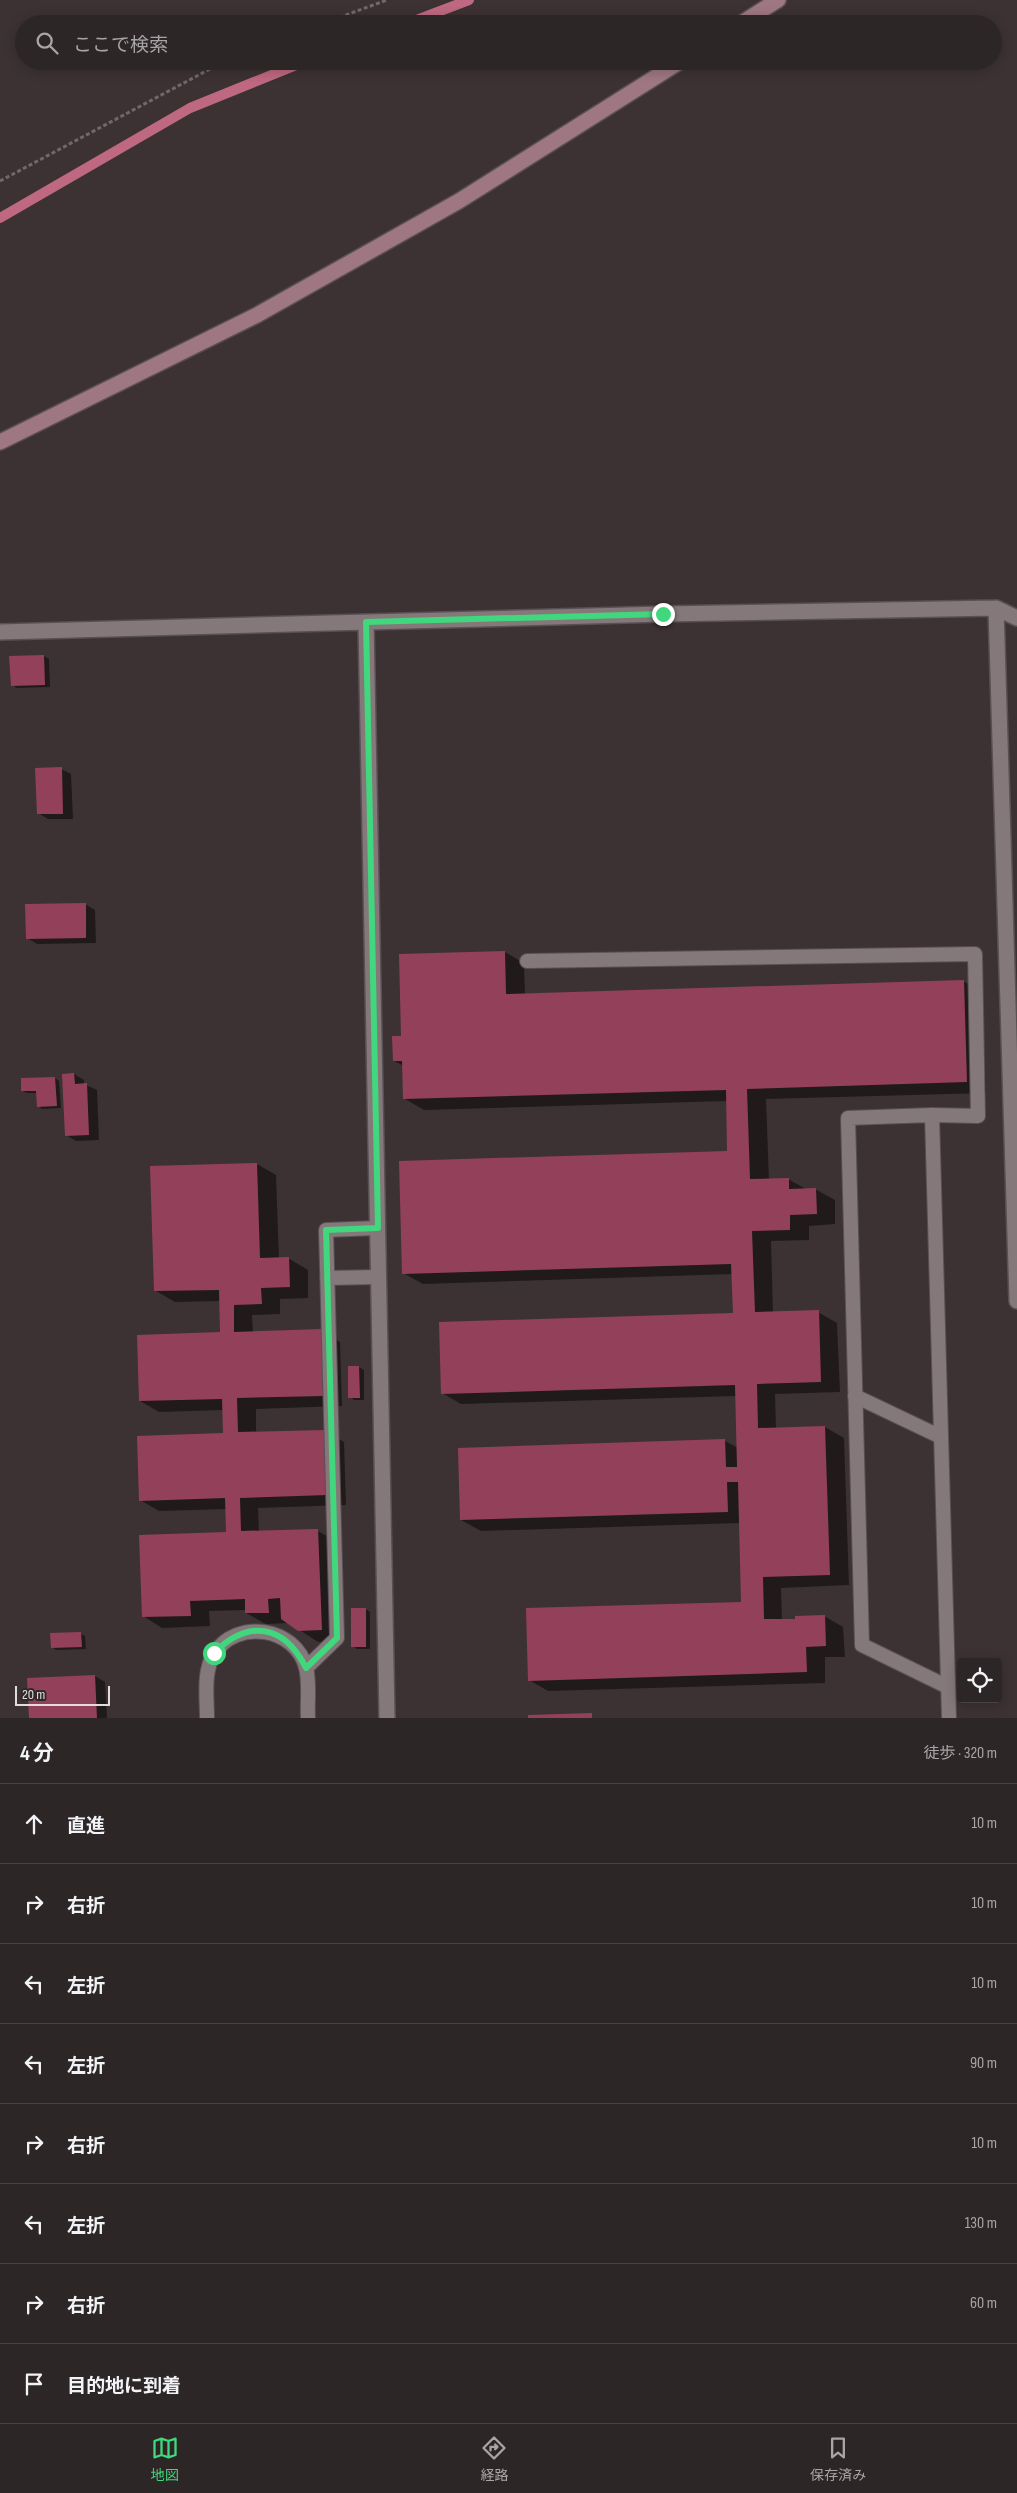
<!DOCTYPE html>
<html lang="ja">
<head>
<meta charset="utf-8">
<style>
  :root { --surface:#2d2627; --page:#393233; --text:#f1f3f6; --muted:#a7a5a7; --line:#484344; --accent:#41d77c }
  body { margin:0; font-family:"Sofia Sans Condensed","Noto Sans JP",sans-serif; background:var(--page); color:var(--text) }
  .controls { position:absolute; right:15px; bottom:15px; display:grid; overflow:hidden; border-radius:5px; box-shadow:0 2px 12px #0003 }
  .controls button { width:45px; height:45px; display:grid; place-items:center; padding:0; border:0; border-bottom:1px solid var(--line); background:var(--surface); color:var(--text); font:25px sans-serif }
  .scale { position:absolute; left:15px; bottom:12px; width:95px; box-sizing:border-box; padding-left:5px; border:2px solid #e3dcde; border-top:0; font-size:14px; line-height:18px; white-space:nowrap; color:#e3dcde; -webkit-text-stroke:4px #31282a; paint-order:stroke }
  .stop { position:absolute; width:15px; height:15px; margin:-11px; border:4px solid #41d77c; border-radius:50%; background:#fff }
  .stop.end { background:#41d77c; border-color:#fff; box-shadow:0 1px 5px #0008 }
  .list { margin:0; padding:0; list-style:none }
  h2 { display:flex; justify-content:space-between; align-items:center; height:65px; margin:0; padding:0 20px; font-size:21px }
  h2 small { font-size:16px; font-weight:400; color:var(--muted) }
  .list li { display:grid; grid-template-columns:32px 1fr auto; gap:15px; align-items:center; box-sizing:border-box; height:80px; padding:0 20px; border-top:1px solid var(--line) }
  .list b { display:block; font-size:19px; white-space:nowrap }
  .list em { font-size:16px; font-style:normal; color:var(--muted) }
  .icon { flex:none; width:28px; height:28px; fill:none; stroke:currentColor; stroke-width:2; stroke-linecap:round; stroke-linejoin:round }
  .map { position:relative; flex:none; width:1017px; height:1718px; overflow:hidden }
  .search { position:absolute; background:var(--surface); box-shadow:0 2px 12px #0003; left:15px; right:15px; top:15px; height:55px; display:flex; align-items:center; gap:12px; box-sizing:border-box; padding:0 18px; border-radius:28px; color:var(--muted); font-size:19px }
  .sheet { height:705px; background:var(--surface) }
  nav { display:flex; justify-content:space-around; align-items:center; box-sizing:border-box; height:70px; border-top:1px solid var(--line); background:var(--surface); font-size:14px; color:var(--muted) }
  nav a { display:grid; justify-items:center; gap:2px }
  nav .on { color:var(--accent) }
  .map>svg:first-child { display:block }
  .shadow { fill:#0007 }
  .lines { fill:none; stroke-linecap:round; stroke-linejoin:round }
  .stream { stroke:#be6881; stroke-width:10 }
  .building { fill:#93415b }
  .lane-casing { stroke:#595052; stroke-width:16 }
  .street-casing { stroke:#595052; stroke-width:18 }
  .secondary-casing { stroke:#595052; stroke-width:18 }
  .path { stroke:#71686a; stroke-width:3; stroke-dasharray:4 2.5; stroke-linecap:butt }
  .lane { stroke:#84787b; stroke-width:14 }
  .street { stroke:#84787b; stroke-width:15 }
  .secondary { stroke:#9e7782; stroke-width:15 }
  .route { stroke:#41d77c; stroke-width:6 }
</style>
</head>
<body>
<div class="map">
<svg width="1017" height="1718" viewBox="0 0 1017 1718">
  <rect width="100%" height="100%" fill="#3c3234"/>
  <path class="shadow" d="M44 656 49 659 50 687 17 688 12 685Z
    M61 769 71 774 73 819H48L38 813Z
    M85 904 95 910 96 943 37 944 27 938Z
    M505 952 524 963 525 994 963 981 982 992 986 1093 766 1099 769 1180 788 1179 806 1189H815L835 1200V1224L809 1226V1240L771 1241 773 1313 818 1312 837 1323 840 1392 775 1394 776 1428 825 1427 844 1438 849 1585 781 1588 782 1620 824 1616 843 1627 845 1657H825V1683L548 1691 529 1680 743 1603 740 1523 481 1531 461 1520 459 1449 725 1441 738 1448 736 1396 461 1404 442 1393 734 1314 733 1274 423 1284 403 1273 729 1152 727 1101 424 1110 405 1099 404 1066 394 1061 403 1037Z
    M74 1074 84 1080V1084L97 1090 99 1140 76 1141 66 1135Z
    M55 1078 59 1081 61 1108 42 1109 38 1106 37 1093H27L23 1091Z
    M257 1164 276 1175 279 1259 288 1258 308 1270V1298L280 1299V1314L252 1315 253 1333 321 1331 340 1342 342 1406 256 1409V1433L325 1431 344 1442 346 1505 258 1508 259 1532 318 1531 337 1542 340 1641 318 1642 289 1623 266 1624 246 1613V1610L209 1611 210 1626 162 1628 143 1616 227 1533 226 1509 159 1511 140 1500 224 1434V1410L159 1412 140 1401 221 1334 220 1301 175 1302 156 1291Z
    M349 1367H359L364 1370V1400H354L350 1397Z
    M366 1609 370 1612V1649H357L353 1646Z
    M81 1634 85 1636 86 1649 56 1650 52 1647Z
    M95 1676 105 1682 107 1718H30Z"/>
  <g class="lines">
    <path class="stream" d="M406 24 469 0
      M0 218 190 108 306 61"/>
  </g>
  <path class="building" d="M44 655 45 685 11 686 9 656Z
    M62 767 63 814H37L35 768Z
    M86 903V938L26 939 25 904Z
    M505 951 506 994 964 980 967 1082 747 1089 750 1179 789 1178V1189L816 1188 817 1214 790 1215V1230L752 1231 755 1312 819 1310 821 1382 757 1384 758 1428 825 1426 830 1575 763 1577 764 1619H795V1616L825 1615 826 1646 806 1647 807 1672 528 1681 526 1608 741 1602 738 1482H727L728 1512 460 1520 458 1448 725 1439 726 1467H737L735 1385 441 1394 439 1322 733 1313 731 1264 402 1274 399 1161 727 1151 726 1090 403 1099 402 1061H393L392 1036H401L399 954Z
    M74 1073 75 1084 87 1083 89 1135 65 1136 62 1074Z
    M55 1077 57 1106 37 1107 36 1091H21V1078Z
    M257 1163 260 1258 289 1257 290 1287 261 1288 262 1304 234 1305V1332L322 1329 324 1396 237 1398 238 1432 325 1430 327 1495 240 1498 241 1531 318 1529 322 1630 298 1631 281 1619 280 1598 268 1599 269 1613H245V1599L190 1601 191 1616 142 1617 139 1535 226 1532 225 1498 139 1501 137 1436 223 1433 222 1399 139 1401 137 1335 220 1332 219 1290 154 1291 150 1166Z
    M348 1366H359L360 1398H348Z
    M351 1608H366V1647H351Z
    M81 1632 82 1647 51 1648 50 1633Z
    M95 1675 97 1718H29L27 1678Z
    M592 1713V1718H528V1715Z"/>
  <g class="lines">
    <defs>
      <path id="lane" d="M527 961 975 954 978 1116 932 1115
        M327 1278 378 1277
        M855 1396 941 1437
        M306 1668 337 1638 326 1230 377 1228
        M948 1687 862 1645 848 1118 932 1115 949 1718
        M207 1718C207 1697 203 1672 214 1654 236 1618 296 1627 306 1668 310 1683 307 1702 308 1718"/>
      <path id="street" d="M996 608 1017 1301
        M366 623 387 1718
        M0 632 663 614 996 608 1017 618"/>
      <path id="secondary" d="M740 24 778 0
        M0 442 257 315 459 201 681 61"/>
    </defs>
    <use href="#lane" class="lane-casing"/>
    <use href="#street" class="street-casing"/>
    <use href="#secondary" class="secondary-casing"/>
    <path class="path" d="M321 24 387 0
      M0 181 225 61"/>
    <use href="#lane" class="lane"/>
    <use href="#street" class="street"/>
    <use href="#secondary" class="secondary"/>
  </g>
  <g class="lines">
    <path class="route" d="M214 1653C248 1619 284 1624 306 1668L337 1638 326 1230 378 1228 366 622 663 614"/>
  </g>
</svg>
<div class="controls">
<button><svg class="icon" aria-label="locate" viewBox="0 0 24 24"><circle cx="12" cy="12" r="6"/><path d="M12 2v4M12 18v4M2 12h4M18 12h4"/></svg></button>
</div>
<div class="scale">20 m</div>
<div class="stop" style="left:214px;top:1653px"></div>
<div class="stop end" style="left:663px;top:614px"></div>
<div class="search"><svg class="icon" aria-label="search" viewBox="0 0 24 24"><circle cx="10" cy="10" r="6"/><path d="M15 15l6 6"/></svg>ここで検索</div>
</div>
<section class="sheet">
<h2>4 分<small>徒歩 · 320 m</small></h2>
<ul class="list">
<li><svg class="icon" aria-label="ahead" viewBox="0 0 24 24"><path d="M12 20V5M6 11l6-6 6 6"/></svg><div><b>直進</b></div><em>10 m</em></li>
<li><svg class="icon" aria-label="right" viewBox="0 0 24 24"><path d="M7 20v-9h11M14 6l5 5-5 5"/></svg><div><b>右折</b></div><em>10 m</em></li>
<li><svg class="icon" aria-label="left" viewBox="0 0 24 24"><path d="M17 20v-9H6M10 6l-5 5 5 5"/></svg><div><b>左折</b></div><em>10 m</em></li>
<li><svg class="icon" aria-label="left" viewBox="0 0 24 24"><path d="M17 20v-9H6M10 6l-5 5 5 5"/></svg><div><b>左折</b></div><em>90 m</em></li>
<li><svg class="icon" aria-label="right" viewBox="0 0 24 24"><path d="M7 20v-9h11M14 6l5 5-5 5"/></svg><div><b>右折</b></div><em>10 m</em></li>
<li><svg class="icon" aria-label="left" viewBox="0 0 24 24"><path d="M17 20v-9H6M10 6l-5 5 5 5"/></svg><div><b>左折</b></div><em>130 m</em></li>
<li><svg class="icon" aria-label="right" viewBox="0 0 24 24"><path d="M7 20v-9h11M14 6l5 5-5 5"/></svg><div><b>右折</b></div><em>60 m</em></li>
<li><svg class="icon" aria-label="arrive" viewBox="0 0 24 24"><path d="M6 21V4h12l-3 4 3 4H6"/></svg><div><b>目的地に到着</b></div></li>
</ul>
</section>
<nav>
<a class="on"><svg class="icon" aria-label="map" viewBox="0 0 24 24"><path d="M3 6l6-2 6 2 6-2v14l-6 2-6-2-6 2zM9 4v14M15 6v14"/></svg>地図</a>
<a><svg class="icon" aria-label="directions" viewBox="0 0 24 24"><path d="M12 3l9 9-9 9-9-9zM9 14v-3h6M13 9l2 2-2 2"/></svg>経路</a>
<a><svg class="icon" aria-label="saved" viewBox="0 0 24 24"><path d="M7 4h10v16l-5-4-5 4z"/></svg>保存済み</a>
</nav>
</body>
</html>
